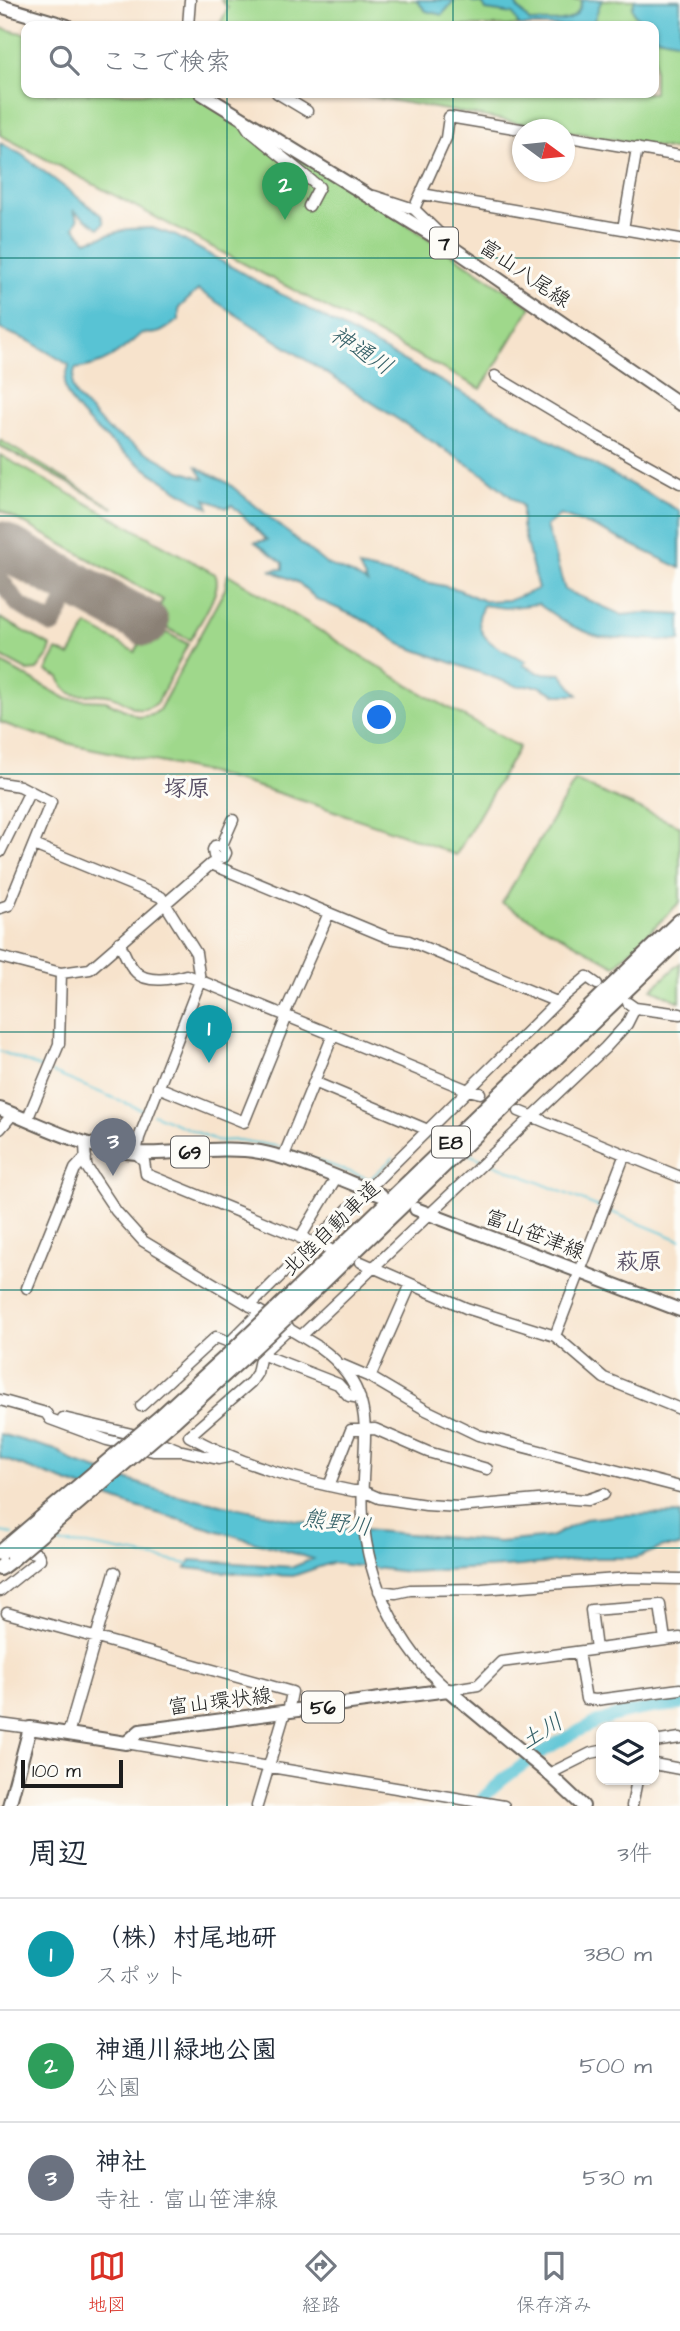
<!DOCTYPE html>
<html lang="ja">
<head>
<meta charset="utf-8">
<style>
  :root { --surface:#fff; --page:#f6f6f7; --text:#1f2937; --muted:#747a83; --line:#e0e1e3; --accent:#d93025 }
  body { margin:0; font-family:"Architects Daughter","Klee One",sans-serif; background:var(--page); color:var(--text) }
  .controls { position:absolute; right:21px; bottom:21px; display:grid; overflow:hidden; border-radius:14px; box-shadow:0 2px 5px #0004 }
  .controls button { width:63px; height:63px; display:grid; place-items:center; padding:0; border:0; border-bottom:2px solid var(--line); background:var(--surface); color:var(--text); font:35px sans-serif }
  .compass { position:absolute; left:512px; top:119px; width:63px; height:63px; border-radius:50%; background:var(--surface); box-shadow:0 2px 5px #0004; rotate:105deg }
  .scale { position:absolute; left:21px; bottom:18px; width:102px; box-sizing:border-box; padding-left:7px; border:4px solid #1c1c1c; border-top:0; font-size:19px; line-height:24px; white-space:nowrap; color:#1c1c1c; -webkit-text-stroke:5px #fdfcf7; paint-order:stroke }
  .you { position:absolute; left:380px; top:718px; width:24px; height:24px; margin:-18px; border:5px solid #fff; border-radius:50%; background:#1a73e8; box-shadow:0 0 0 10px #1a73e833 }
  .badge { display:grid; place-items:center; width:46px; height:46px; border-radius:50%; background:var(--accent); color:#fff; font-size:23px; font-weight:700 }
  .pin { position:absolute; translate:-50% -58px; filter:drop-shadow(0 2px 4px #0008) }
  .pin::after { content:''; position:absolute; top:37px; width:24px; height:21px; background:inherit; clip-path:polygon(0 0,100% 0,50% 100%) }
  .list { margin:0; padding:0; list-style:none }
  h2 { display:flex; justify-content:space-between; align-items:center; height:91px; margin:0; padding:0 28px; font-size:30px }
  h2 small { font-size:23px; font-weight:400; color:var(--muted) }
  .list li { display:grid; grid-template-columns:46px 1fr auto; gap:21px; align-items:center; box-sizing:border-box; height:112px; padding:0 28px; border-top:2px solid var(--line) }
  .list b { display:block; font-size:26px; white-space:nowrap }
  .list p { margin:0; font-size:23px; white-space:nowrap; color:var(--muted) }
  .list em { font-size:23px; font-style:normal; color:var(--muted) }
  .icon { flex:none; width:38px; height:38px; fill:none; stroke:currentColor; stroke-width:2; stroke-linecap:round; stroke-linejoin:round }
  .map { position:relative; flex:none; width:680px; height:1806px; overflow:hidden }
  .search { position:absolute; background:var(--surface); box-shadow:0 2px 5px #0004; left:21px; right:21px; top:21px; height:77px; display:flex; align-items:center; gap:18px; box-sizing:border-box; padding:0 24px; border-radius:14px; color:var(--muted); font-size:26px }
  .sheet { height:427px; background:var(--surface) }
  nav { display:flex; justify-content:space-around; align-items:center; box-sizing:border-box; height:98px; border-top:2px solid var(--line); background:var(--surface); font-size:19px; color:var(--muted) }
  nav a { display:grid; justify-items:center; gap:4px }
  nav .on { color:var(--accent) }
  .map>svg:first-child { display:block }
  .green { fill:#9fd88b; stroke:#5e7a54; stroke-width:2 }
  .water { fill:#59c3d4; stroke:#3a7078; stroke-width:2; fill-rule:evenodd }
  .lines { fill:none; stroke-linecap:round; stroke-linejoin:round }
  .stream { stroke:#59c3d4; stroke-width:2 }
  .river { stroke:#59c3d4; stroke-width:12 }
  .taxiway { stroke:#8a8074; stroke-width:18 }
  .runway { stroke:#8a8074; stroke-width:46 }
  .minor-casing { stroke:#69625a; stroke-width:13 }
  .major-casing { stroke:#69625a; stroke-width:16 }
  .highway-casing { stroke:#69625a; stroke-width:18 }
  .minor { stroke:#fff; stroke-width:10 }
  .major { stroke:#fff; stroke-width:12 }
  .highway { stroke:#fff; stroke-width:14 }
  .highway-bridge-casing { stroke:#69625a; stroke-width:18; stroke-linecap:butt }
  .highway-bridge { stroke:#fff; stroke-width:14 }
  .grid { fill:none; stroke:#0f766e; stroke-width:2; stroke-opacity:0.55 }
  .labels { text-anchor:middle; stroke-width:6; stroke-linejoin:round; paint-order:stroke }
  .shield { fill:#fdfcf7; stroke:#605f5e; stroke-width:2 }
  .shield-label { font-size:19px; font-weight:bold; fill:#1c1c1c }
  .street-label { font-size:21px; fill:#1c1c1c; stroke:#fdfcf7 }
  .water-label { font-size:23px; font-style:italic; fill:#345f66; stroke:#fdfcf7 }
  .neighbourhood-label { font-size:23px; font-weight:bold; fill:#584f65; stroke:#fdfcf7 }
</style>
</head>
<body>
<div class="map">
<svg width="680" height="1806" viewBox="0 0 680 1806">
  <rect width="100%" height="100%" fill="#fdfcf7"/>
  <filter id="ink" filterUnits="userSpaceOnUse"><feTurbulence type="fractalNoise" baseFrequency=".0143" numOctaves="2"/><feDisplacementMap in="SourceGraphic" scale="14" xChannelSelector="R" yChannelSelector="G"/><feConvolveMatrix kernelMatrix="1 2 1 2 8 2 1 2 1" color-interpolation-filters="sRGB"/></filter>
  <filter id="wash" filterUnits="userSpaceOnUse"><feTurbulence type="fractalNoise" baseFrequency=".00686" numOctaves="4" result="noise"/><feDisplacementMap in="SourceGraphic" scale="28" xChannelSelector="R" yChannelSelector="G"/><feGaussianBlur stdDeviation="1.57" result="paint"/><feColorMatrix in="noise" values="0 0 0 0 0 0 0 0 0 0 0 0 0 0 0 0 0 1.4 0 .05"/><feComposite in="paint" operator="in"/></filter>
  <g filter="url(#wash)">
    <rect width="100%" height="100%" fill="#f7e3cc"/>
    <path class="green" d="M221 0H680V151L350 93H654V26H219L228 8Z
      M0 28 26 34V93H201L332 174 531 307 481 389 0 135Z
      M0 440 114 508 0 446Z
      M0 455 215 574C224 589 198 625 190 640L152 621 163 600 0 510Z
      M228 574 418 691 519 747 456 855C413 837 369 823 325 808 281 794 237 779 192 769 127 754 62 747 0 722V662L67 699 106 701 139 717 152 715 159 710 225 589Z
      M0 618 51 646 48 656 37 670 28 671 0 656Z
      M150 624 188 644 157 703C136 718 131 702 111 696 90 689 70 707 59 677L46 671 57 650 70 656 87 625 135 652Z
      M575 781 680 826V902L615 966 502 903Z
      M680 963V1002L652 989Z"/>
    <path class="water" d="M416 0H455L442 15 426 11Z
      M470 0H517V7L530 22C550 20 578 29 582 0H603L600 4 592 26H519L513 14 486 10 482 3H474Z
      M635 0H680V42L657 37 654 33V26H646L635 15 632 8Z
      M0 143 21 154 101 215 104 223 99 228 73 210 78 219 74 227 86 241 128 229 152 228 176 236 255 280 680 511V568L595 527 560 515 546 526 565 590 622 615 643 613 680 615V641L599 637 569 625 538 604 505 608 483 605C481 610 478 617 479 622 480 644 510 653 526 661L523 665 539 673 561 674 578 695H557L539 686H517L402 645 368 622 316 599 299 583 270 570 283 569V563L255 542 267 540 232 505 226 508 206 499 209 508C177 493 70 422 65 386 64 380 68 371 69 365L29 341 0 329ZM198 290 487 477 522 506V526L538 589 510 600 484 601 457 589 359 567 367 583 352 574 326 564 228 483 197 467 204 479 180 471 108 430 76 396 72 386 75 369C106 365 119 353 142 333 162 336 164 329 179 320V308Z
      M0 1434 56 1450 74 1462 168 1493 329 1527 499 1542 551 1537 585 1519 620 1515 680 1514V1547H663L637 1558H594L521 1566 408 1572 331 1563 293 1576 245 1574 186 1568 191 1560 293 1567 313 1559 133 1506 0 1458Z"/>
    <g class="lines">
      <path class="stream" d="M0 1051 44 1069
        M53 1073 145 1111
        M153 1114 218 1141 239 1140 281 1147
        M427 1138 442 1143
        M290 1151 370 1179 393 1158
        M466 1153 481 1159
        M489 1162 601 1208
        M609 1211 680 1240
        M0 1532 13 1534
        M42 1540 63 1544 87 1545 188 1564"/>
      <path class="river" d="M476 1806C502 1774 572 1730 611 1717 633 1710 657 1707 680 1705"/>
      <path class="taxiway" d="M0 579 18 604 53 625 74 584"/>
      <path class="runway" d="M0 544 146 623"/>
    </g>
  </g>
  <g filter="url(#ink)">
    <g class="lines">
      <defs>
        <path id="minor" d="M188 26 190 0
          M277 93 307 111
          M243 121 249 130 319 187 309 206
          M564 136 680 156
          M422 194 680 239
          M374 196 414 209 446 240
          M414 209 446 138 449 117 526 130
          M623 229 637 148
          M495 376 597 437 680 483
          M0 783 20 786 51 802 9 905 0 908
          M34 845 161 897 196 953 200 981 139 1138 136 1153 144 1161 146 1174 329 1249
          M222 845 226 853 224 857 218 858 214 856 213 850 215 846 222 845 233 820
          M0 852 30 791
          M119 942C124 951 128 965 136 972 147 984 173 979 186 975L468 1090 480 1093
          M0 957 61 973 90 969 211 864 389 938 409 941 557 1002
          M628 1003 635 1008 680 1014
          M284 1015 329 913
          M314 1082 428 1130
          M158 1087 244 1122 287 1016
          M519 1111 680 1177
          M27 1120 59 1044 61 973
          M0 1129 13 1114
          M85 1143 86 1166 116 1211 143 1241 319 1347C387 1395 358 1449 363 1517 368 1582 398 1648 448 1690L478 1685 501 1662 680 1638
          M283 1158 333 1035
          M300 1238 336 1178
          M361 1262 466 1308 555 1336 604 1378 680 1409
          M27 1288 75 1169 86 1157
          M250 1306 557 1002 587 977 597 984
          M289 1328 261 1354 257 1373 251 1382 189 1436C242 1465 294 1479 353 1491H363L379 1498 426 1505 459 1507 561 1498 587 1500 604 1494
          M301 1336 605 1048 627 1024 635 1008
          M555 1336 625 1154
          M230 1342 260 1312
          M256 1352 338 1384 349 1396 360 1398
          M342 1365 370 1377 426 1410 478 1435 680 1487
          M370 1377 411 1284
          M0 1400 46 1413 50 1419 107 1440 153 1451H183L218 1459 228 1457
          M141 1406 216 1337 242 1347
          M63 1418 149 1438 177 1449
          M329 1486 351 1430 375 1429 428 1452 487 1469
          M0 1591 40 1559 38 1554 18 1549
          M379 1591 396 1593 410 1590 482 1589 630 1578 680 1579
          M7 1613 292 1692 288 1712
          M596 1649 591 1610 660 1605 665 1640
          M578 1652 586 1699 596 1700 680 1689
          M0 1724 30 1728
          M68 1734 115 1572
          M654 1742 680 1738
          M126 1743 504 1806
          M654 1764 680 1769
          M549 1774 591 1753 601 1751
          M257 1806 285 1712
          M632 1806 637 1780"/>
        <path id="major" d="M0 6 67 26
          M201 93 453 248 680 404
          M0 1109C44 1126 89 1151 137 1153 177 1155 220 1145 260 1152 301 1160 342 1180 381 1195
          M416 1209 680 1310
          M9 1806 30 1728 126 1743 140 1731 448 1690 549 1774 583 1806"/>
        <path id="highway" d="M275 1311 680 921
          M285 1318 680 938
          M163 1415 232 1352
          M173 1421 242 1358
          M0 1568 13 1558"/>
      </defs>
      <use href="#minor" class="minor-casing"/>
      <use href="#major" class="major-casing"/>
      <use href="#highway" class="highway-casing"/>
      <use href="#minor" class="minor"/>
      <use href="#major" class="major"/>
      <use href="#highway" class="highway"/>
      <defs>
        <path id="highway-bridge" d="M232 1352 275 1311
          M242 1358 285 1318
          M0 1553 163 1415
          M13 1558 173 1421"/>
      </defs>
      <use href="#highway-bridge" class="highway-bridge-casing"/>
      <use href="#highway-bridge" class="highway-bridge"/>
    </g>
  </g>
  <path class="grid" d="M227 0V26M453 0V26M227 93V1806M453 93V1806M0 258H680M0 516H680M0 774H680M0 1032H680M0 1290H680M0 1548H680"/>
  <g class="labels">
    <g class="shield">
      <rect x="430" y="227.5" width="28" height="31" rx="5"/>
      <rect x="432" y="1126.5" width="38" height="31" rx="5"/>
      <rect x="171" y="1136.5" width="38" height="31" rx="5"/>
      <rect x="302" y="1691.5" width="42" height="31" rx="5"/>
    </g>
    <g class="shield-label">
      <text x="444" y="250">7</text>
      <text x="451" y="1149">E8</text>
      <text x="190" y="1159">69</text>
      <text x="323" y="1714">56</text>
    </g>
    <g class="street-label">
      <text transform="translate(525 273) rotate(34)" y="7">富山八尾線</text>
      <text transform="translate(331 1228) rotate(-44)" y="7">北陸自動車道</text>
      <text transform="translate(535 1234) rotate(21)" y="7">富山笹津線</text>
      <text transform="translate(220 1701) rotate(-7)" y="7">富山環状線</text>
    </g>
    <g class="water-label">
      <text transform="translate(362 350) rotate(33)" y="8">神通川</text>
      <text transform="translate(337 1522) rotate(8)" y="8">熊野川</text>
      <text transform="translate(541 1731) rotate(-31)" y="8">土川</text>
    </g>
    <g class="neighbourhood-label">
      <text x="187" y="796">塚原</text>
      <text x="639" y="1269">萩原</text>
    </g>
  </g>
</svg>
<div class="controls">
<button><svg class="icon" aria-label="layers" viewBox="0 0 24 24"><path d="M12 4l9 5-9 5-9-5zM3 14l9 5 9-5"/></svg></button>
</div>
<svg class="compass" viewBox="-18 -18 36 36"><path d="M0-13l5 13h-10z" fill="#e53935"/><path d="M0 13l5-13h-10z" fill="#747a83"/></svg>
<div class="scale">100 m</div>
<div class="you"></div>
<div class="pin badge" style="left:209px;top:1063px;background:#0f9aa8">1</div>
<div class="pin badge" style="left:285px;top:220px;background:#2e9e5b">2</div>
<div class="pin badge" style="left:113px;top:1176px;background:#6b7280">3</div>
<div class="search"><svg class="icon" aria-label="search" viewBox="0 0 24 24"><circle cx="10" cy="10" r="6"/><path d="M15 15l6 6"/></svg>ここで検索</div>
</div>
<section class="sheet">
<h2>周辺<small>3件</small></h2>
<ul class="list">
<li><span class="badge" style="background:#0f9aa8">1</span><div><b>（株）村尾地研</b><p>スポット</p></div><em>380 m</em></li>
<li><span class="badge" style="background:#2e9e5b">2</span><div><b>神通川緑地公園</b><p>公園</p></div><em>500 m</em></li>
<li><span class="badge" style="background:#6b7280">3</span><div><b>神社</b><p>寺社 · 富山笹津線</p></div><em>530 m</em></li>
</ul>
</section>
<nav>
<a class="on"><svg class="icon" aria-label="map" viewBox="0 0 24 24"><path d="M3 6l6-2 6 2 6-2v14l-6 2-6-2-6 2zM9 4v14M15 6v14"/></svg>地図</a>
<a><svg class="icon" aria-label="directions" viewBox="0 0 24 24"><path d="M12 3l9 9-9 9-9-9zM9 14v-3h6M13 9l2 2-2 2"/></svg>経路</a>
<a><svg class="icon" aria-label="saved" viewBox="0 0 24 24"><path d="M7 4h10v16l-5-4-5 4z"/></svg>保存済み</a>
</nav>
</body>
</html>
